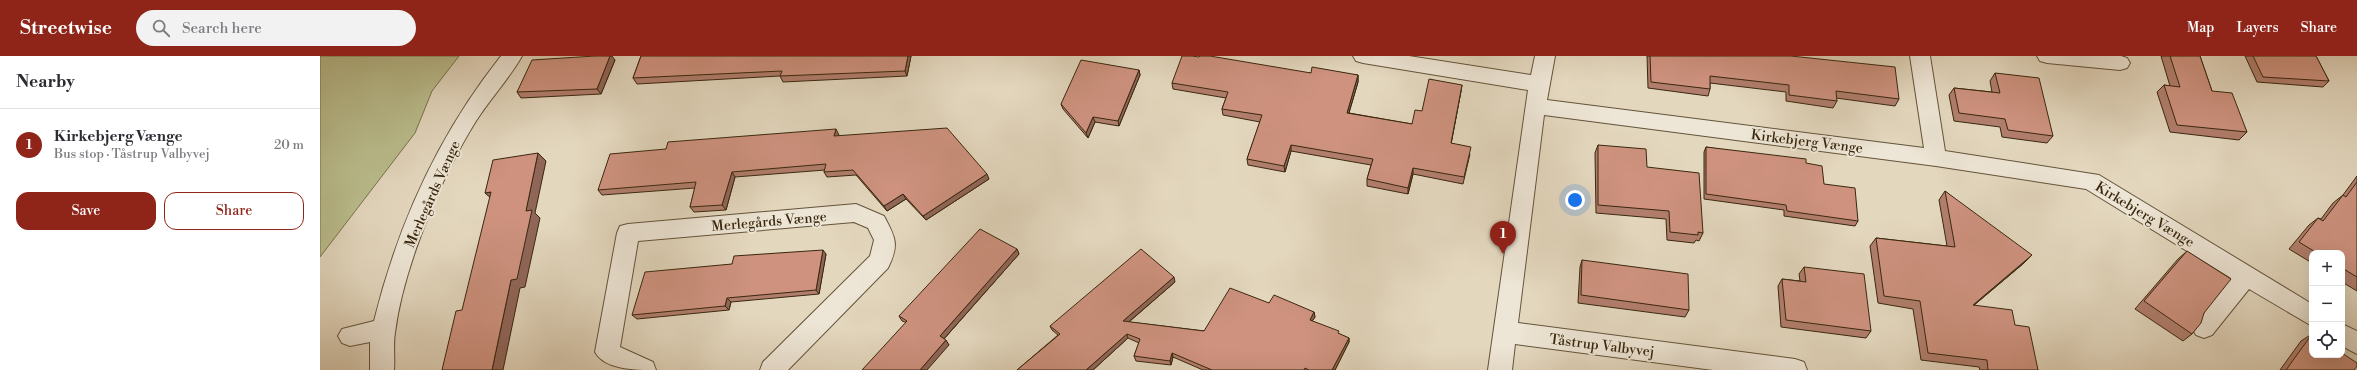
<!DOCTYPE html>
<html lang="en">
<head>
<meta charset="utf-8">
<style>
  :root { --surface:#fff; --page:#f2f2f3; --text:#2b2b33; --muted:#7c7c81; --line:#e1e1e2; --accent:#8f2418 }
  body { margin:0; font-family:"Libre Bodoni",serif; background:var(--page); color:var(--text) }
  .controls { position:absolute; right:12px; bottom:12px; display:grid; overflow:hidden; border-radius:8px; box-shadow:0 4px 16px #0002 }
  .controls button { width:36px; height:36px; display:grid; place-items:center; padding:0; border:0; border-bottom:1px solid var(--line); background:var(--surface); color:var(--text); font:20px sans-serif }
  .you { position:absolute; left:1255px; top:144px; width:14px; height:14px; margin:-10px; border:3px solid #fff; border-radius:50%; background:#1a73e8; box-shadow:0 0 0 6px #1a73e833 }
  .badge { display:grid; place-items:center; width:26px; height:26px; border-radius:50%; background:var(--accent); color:#fff; font-size:13px; font-weight:700 }
  .pin { position:absolute; translate:-50% -33px; filter:drop-shadow(0 1px 2px #0008) }
  .pin::after { content:''; position:absolute; top:21px; width:14px; height:12px; background:inherit; clip-path:polygon(0 0,100% 0,50% 100%) }
  .list { margin:0; padding:0; list-style:none }
  h2 { display:flex; justify-content:space-between; align-items:center; height:52px; margin:0; padding:0 16px; font-size:17px }
  h2 small { font-size:13px; font-weight:400; color:var(--muted) }
  .list li { display:grid; grid-template-columns:26px 1fr auto; gap:12px; align-items:center; box-sizing:border-box; height:72px; padding:0 16px; border-top:1px solid var(--line) }
  .list b { display:block; font-size:15px; white-space:nowrap }
  .list p { margin:0; font-size:13px; white-space:nowrap; color:var(--muted) }
  .list em { font-size:13px; font-style:normal; color:var(--muted) }
  .actions { display:flex; gap:8px; padding:12px 16px }
  .actions a { flex:1; padding:9px 0; border:1px solid var(--accent); border-radius:12px; text-align:center; font-size:14px; color:var(--accent) }
  .actions .main { background:var(--accent); color:#fff }
  .icon { flex:none; width:22px; height:22px; fill:none; stroke:currentColor; stroke-width:2; stroke-linecap:round; stroke-linejoin:round }
  .map { position:relative; flex:none; width:2037px; height:314px; overflow:hidden }
  header { display:flex; align-items:center; gap:24px; box-sizing:border-box; height:56px; padding:0 20px; background:var(--accent); color:#fff }
  header strong { font-size:19px }
  nav { display:flex; gap:22px; margin-inline-start:auto; font-size:14px }
  .search { width:280px; height:36px; background:var(--page); display:flex; align-items:center; gap:10px; box-sizing:border-box; padding:0 14px; border-radius:22px; color:var(--muted); font-size:15px }
  main { display:flex }
  aside { flex:1; background:var(--surface) }
  .map>svg:first-child { display:block }
  .green { fill:#babd8d; stroke:#7a724e }
  .lines { fill:none; stroke-linecap:round; stroke-linejoin:round }
  .minor-casing { stroke:#64533a; stroke-width:2 }
  .minor { fill:#ede5d5; fill-rule:evenodd }
  .wall { fill:#b17e6d; stroke:#39270e }
  .shaded-wall { fill:#906659; stroke:#39270e }
  .building { fill:#ce927f; stroke:#39270e }
  .labels { text-anchor:middle; stroke-width:4; stroke-linejoin:round; paint-order:stroke }
  .street-label { font-size:14px; fill:#39270e; stroke:#ede5d5 }
</style>
</head>
<body>
<header>
<strong>Streetwise</strong>
<div class="search"><svg class="icon" aria-label="search" viewBox="0 0 24 24"><circle cx="10" cy="10" r="6"/><path d="M15 15l6 6"/></svg>Search here</div>
<nav><a>Map</a><a>Layers</a><a>Share</a></nav>
</header>
<main>
<aside>
<h2>Nearby<small></small></h2>
<ul class="list">
<li><span class="badge">1</span><div><b>Kirkebjerg Vænge</b><p>Bus stop · Tåstrup Valbyvej</p></div><em>20 m</em></li>
</ul>
<div class="actions"><a class="main">Save</a><a>Share</a></div>
</aside>
<div class="map">
<svg width="2037" height="314" viewBox="0 0 2037 314">
  <rect width="100%" height="100%" fill="#e3d7be"/>
  <filter id="stains"><feTurbulence type="fractalNoise" baseFrequency=".005" numOctaves="4"/><feColorMatrix values="0 0 0 0 .2 0 0 0 0 .09 0 0 0 0 .02 0 0 0 .5 -.17"/></filter>
  <radialGradient id="worn" r=".72"><stop offset=".6" stop-color="#630" stop-opacity="0"/><stop offset="1" stop-color="#630" stop-opacity=".3"/></radialGradient>
  <path class="green" d="M0 0H139L112 35 95 77 0 201Z"/>
  <g class="lines">
    <defs>
      <path id="minor" d="M181 0H202C189 23 170 43 156 65 121 121 83 212 75 277 73 289 75 302 74 314H50V286L30 290 22 287 18 280 22 273 54 265C78 168 119 78 181 0Z
        M1033 0H1089L1211 19 1215 0H1235L1227 44 1604 92 1590 0H1610L1625 95 1779 119 1992 248V270L1929 233 1892 279 1884 282 1876 279 1872 272 1876 265 1911 222 1766 133 1616 110 1224 59 1198 267 1475 303 1484 306 1487 314H1393L1195 288 1192 314H1168L1208 34 1043 7 1036 5Z
        M1717 0H1801L1807 2 1810 7 1807 12 1800 14 1727 7 1720 5Z
        M536 148 564 160C575 181 580 188 568 212L468 314H440L443 306 550 200 554 184 548 172 534 166 318 185 300 291 333 306 336 314C316 314 285 314 275 296L297 177 300 170 308 168Z
        M2022 268 2037 275V298L2022 290Z"/>
    </defs>
    <use href="#minor" class="minor-casing"/>
    <use href="#minor" class="minor"/>
  </g>
  <path class="wall" d="M321 0H591L587 20 463 26 460 20 317 28 313 22Z
    M1327 0H1471L1579 43 1575 50 1516 42 1517 45 1513 52 1466 45V36L1390 27V33L1388 40 1328 32Z
    M1841 0H1880L1892 35 1927 76 1919 84 1850 76 1837 36 1844 29 1850 30Z
    M1925 0H1996L2009 25 2003 31 1937 26Z
    M295 4 281 38 201 42 197 36Z
    M819 14 820 19 799 70 775 66 768 82 743 53 741 48Z
    M991 17 1038 19V26L1029 57 1092 68 1102 55 1141 35 1131 87 1150 98 1143 128 1093 118 1088 138 1047 130V123L1051 109 971 95 965 116 928 109 927 103 940 66 903 59 902 53 906 42 853 33 852 27Z
    M1675 17 1733 80 1727 87 1682 81 1680 71 1634 65 1629 39 1634 32 1672 36 1670 25Z
    M519 79 518 80 669 123 606 164 586 143 567 155 536 119 507 121 504 116 505 114 415 121 406 154 374 156 370 151 375 132 282 139 278 134 346 93Z
    M1278 89 1327 111 1383 177 1379 185 1376 184 1374 187 1347 184 1346 163 1276 157 1275 97Z
    M1386 91 1486 107 1504 128 1538 165 1535 170 1464 160V154L1384 143V96Z
    M2037 120V235L2022 226V197H1992V207L1969 193 1989 169 1998 162 2001 163 2013 147 2023 139Z
    M1625 135 1704 207 1654 249 1695 269 1718 314H1660L1659 311 1601 304 1593 253 1558 247 1550 190 1556 182 1627 190 1619 144Z
    M697 193 699 198 624 283 629 289 585 266 582 265 579 260Z
    M1867 195 1884 257 1872 278 1863 285 1815 253 1858 203Z
    M506 198 499 238 411 246 409 254 317 263 312 259 412 208Z
    M1262 204 1369 254 1365 261 1258 247 1260 211Z
    M1484 211 1551 275 1546 282 1461 271 1458 230 1462 223 1480 225 1479 218Z
    M855 226 809 266 884 275 949 247 994 256 995 261 992 265 1019 278 1029 282V286L1015 314H883L853 301 851 309 816 305 814 300 819 287 808 282 773 314H697L738 279 732 274 730 270Z
    M1992 278 2034 314H1960L1981 285Z"/>
  <path class="shaded-wall" d="M290 0H292L295 4 281 38 277 33Z
    M588 0H591L587 20 585 15Z
    M819 14 820 19 799 70 798 65Z
    M1038 19V26L1027 63V57Z
    M1142 29 1141 35 1130 94 1131 87Z
    M773 61 775 66 768 82 766 77Z
    M516 73 519 79 517 86 514 80Z
    M971 89V95L965 116 964 110Z
    M218 97 226 105 215 157 220 162 205 231 200 232 183 314H172Z
    M1093 112V118L1088 138V132Z
    M412 116 415 121 406 154 402 149Z
    M667 118 669 123 606 164 603 160Z
    M171 136 174 145 165 137Z
    M583 138 586 143 567 155 564 150Z
    M697 193 699 198 622 285 620 280Z
    M503 194 506 198 499 238 496 234Z
    M1712 199 1704 207 1646 256 1653 249Z
    M854 221 855 226 805 269 803 265Z
    M407 242 411 246 409 254 405 250Z
    M994 256 995 261 990 268V264Z
    M807 278 808 282 773 314H766Z
    M1029 282V286L1015 314H1012Z
    M626 284 629 289 607 314H600Z
    M852 297 853 301 851 309 850 305Z"/>
  <path class="building" d="M275 0H290L277 33 197 36 212 4Z
    M321 0H588L585 15 460 20 462 15 313 22Z
    M862 0H872L879 1 880 0H890L991 17 992 11 1038 19 1027 57 1092 68 1095 54 1102 55 1109 23 1142 29 1131 87 1151 91 1144 121 1093 112 1088 132 1047 123 1053 103 971 89 964 110 927 103 942 59 902 53 908 36 852 27Z
    M1330 0H1471L1575 11 1579 43 1516 35 1517 45 1469 39V29L1390 20V33L1331 26Z
    M1850 0H1880L1892 35 1912 37 1927 76 1857 69 1844 29 1860 31Z
    M1933 0H1996L2009 25 1943 21Z
    M761 4 819 14 798 65 773 61 766 77 741 48Z
    M1675 17 1719 22 1733 80 1688 74 1685 63 1639 57 1634 32 1680 37Z
    M627 72 667 118 603 160 583 138 564 150 533 114 504 116 506 108 412 116 402 149 370 151 376 126 278 134 290 98 346 93 348 86 516 73 514 80Z
    M1278 89 1326 93 1327 111 1379 117 1383 177 1378 176V179L1350 176 1349 155 1278 149Z
    M1386 91 1486 103V107L1502 110 1504 128 1535 132 1538 165 1467 155 1466 149 1386 138Z
    M218 97 206 155 212 154 197 223 191 224 172 314H122L136 255 142 254 171 136 165 137 173 104Z
    M2037 126V221L2022 212V197H1997L1979 186 1998 162 2003 165 2023 139 2026 141Z
    M1625 135 1712 199 1653 249 1692 254 1695 269 1709 271 1718 314H1668L1667 304 1608 297 1600 245 1564 240 1556 182 1635 191Z
    M660 173 697 193 620 280 626 284 600 314H542L587 265 579 260Z
    M821 193 854 221 803 265 884 275 910 232 949 247 954 239 994 256 990 264 1019 275 1018 277 1029 282 1012 314H989L985 312 984 314H892L852 297 850 305 814 300 820 283 807 278 766 314H697L740 278 730 270Z
    M503 194 496 234 407 242 405 250 312 259 325 216 412 208 414 200Z
    M1867 195 1911 223 1884 257 1881 267 1872 278 1824 245Z
    M1262 204 1368 218 1369 254 1261 239Z
    M1484 211 1544 218 1551 275 1466 264 1462 223 1486 226Z
    M1992 278V299H2022V297L2037 307V310L2034 314H1966Z"/>
  <g class="labels">
    <g class="street-label">
      <text transform="translate(1487 85) rotate(7)" y="5">Kirkebjerg Vænge</text>
      <text transform="translate(112 138) rotate(-66)" y="5">Merlegårds Vænge</text>
      <text transform="translate(1825 158) rotate(31)" y="5">Kirkebjerg Vænge</text>
      <text transform="translate(449 165) rotate(-5)" y="5">Merlegårds Vænge</text>
      <text transform="translate(1282 289) rotate(7)" y="5">Tåstrup Valbyvej</text>
    </g>
  </g>
  <rect width="100%" height="100%" filter="url(#stains)"/>
  <rect width="100%" height="100%" fill="url(#worn)"/>
</svg>
<div class="controls">
<button>+</button>
<button>−</button>
<button><svg class="icon" aria-label="locate" viewBox="0 0 24 24"><circle cx="12" cy="12" r="6"/><path d="M12 2v4M12 18v4M2 12h4M18 12h4"/></svg></button>
</div>
<div class="you"></div>
<div class="pin badge" style="left:1183px;top:198px">1</div>
</div>
</main>
</body>
</html>
